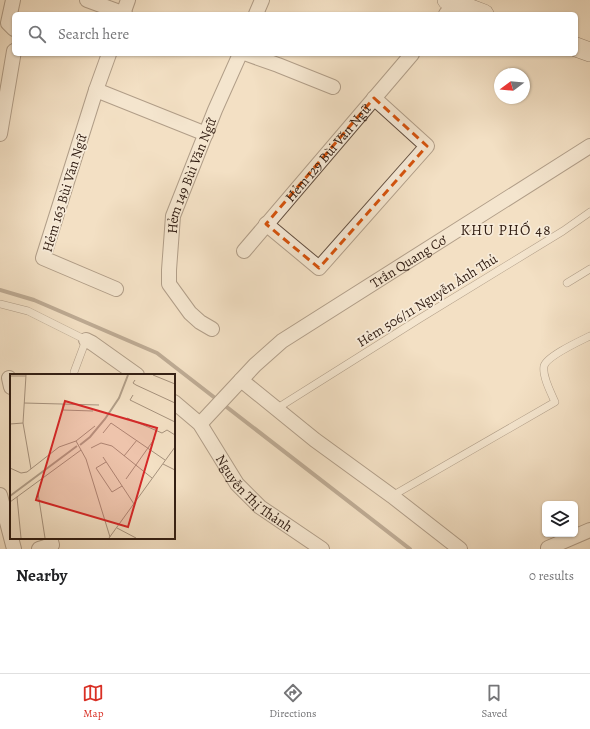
<!DOCTYPE html>
<html lang="en">
<head>
<meta charset="utf-8">
<style>
  :root { --surface:#fff; --page:#f6f6f6; --text:#202124; --muted:#757577; --line:#e0e0e0; --accent:#d93025 }
  body { margin:0; font-family:Alegreya,serif; background:var(--page); color:var(--text) }
  .controls { position:absolute; right:12px; bottom:12px; display:grid; overflow:hidden; border-radius:6px; box-shadow:0 1px 3px #0004 }
  .controls button { width:36px; height:36px; display:grid; place-items:center; padding:0; border:0; border-bottom:1px solid var(--line); background:var(--surface); color:var(--text); font:20px sans-serif }
  .compass { position:absolute; left:494px; top:68px; width:36px; height:36px; border-radius:50%; background:var(--surface); box-shadow:0 1px 3px #0004; rotate:254deg }
  .list { margin:0; padding:0; list-style:none }
  h2 { display:flex; justify-content:space-between; align-items:center; height:52px; margin:0; padding:0 16px; font-size:17px }
  h2 small { font-size:13px; font-weight:400; color:var(--muted) }
  .icon { flex:none; width:22px; height:22px; fill:none; stroke:currentColor; stroke-width:2; stroke-linecap:round; stroke-linejoin:round }
  .map { position:relative; flex:none; width:590px; height:549px; overflow:hidden }
  .search { position:absolute; background:var(--surface); box-shadow:0 1px 3px #0004; left:12px; right:12px; top:12px; height:44px; display:flex; align-items:center; gap:10px; box-sizing:border-box; padding:0 14px; border-radius:6px; color:var(--muted); font-size:15px }
  .sheet { height:124px; background:var(--surface) }
  nav { display:flex; justify-content:space-around; align-items:center; box-sizing:border-box; height:56px; border-top:1px solid var(--line); background:var(--surface); font-size:11px; color:var(--muted) }
  nav a { display:grid; justify-items:center; gap:2px }
  nav .on { color:var(--accent) }
  .map>svg:first-child { display:block }
  .lines { fill:none; stroke-linecap:round; stroke-linejoin:round }
  .stream { stroke:#7e6b59; stroke-width:4 }
  .service-casing { stroke:#624e3f; stroke-width:8 }
  .minor-casing { stroke:#624e3f; stroke-width:16 }
  .secondary-casing { stroke:#321e13; stroke-width:20 }
  .service { stroke:#f7ebd9; stroke-width:7 }
  .minor { stroke:#f7ebd9; stroke-width:14 }
  .secondary { stroke:#f7ebd9; stroke-width:19 }
  .marked { fill:none; stroke:#d6530d; stroke-width:3; stroke-dasharray:8 5; stroke-linejoin:round }
  .labels { text-anchor:middle; stroke-width:3.5; stroke-linejoin:round; paint-order:stroke }
  .street-label { font-size:14px; fill:#321e13; stroke:#f7ebd9 }
  .neighbourhood-label { font-size:15px; letter-spacing:1px; fill:#321e13; stroke:#f7ebd9 }
  .inset-river { fill:none; stroke:#b19e88; stroke-width:2 }
  .inset-road { fill:none; stroke:#a6927d; stroke-width:1 }
  .view { fill:#d62828; fill-opacity:0.15; stroke:#d62828; stroke-width:2 }
  .inset-edge { fill:none; stroke:#321e13; stroke-width:2 }
</style>
</head>
<body>
<div class="map">
<svg width="590" height="549" viewBox="0 0 590 549">
  <rect width="100%" height="100%" fill="#f3e0c4"/>
  <filter id="stains"><feTurbulence type="fractalNoise" baseFrequency=".005" numOctaves="4"/><feColorMatrix values="0 0 0 0 .2 0 0 0 0 .09 0 0 0 0 .02 0 0 0 .5 -.17"/></filter>
  <radialGradient id="worn" r=".72"><stop offset=".6" stop-color="#630" stop-opacity="0"/><stop offset="1" stop-color="#630" stop-opacity=".3"/></radialGradient>
  <g class="lines">
    <path class="stream" d="M0 290 34 300 157 353 410 549"/>
    <defs>
      <path id="service" d="M567 283 590 269
        M0 304 28 311 86 340 74 372V375
        M276 409 419 319 563 231 590 212
        M392 496 555 402C551 393 542 376 544 366 547 356 580 341 590 336"/>
      <g id="minor">
        <path d="M13 0 8 23 14 29"/>
        <path d="M87 0 125 14"/>
        <path d="M123 14 128 0"/>
        <path d="M256 14 262 0"/>
        <path d="M446 14 455 3"/>
        <path d="M109 54 96 90 43 258 116 289"/>
        <path d="M247 54 278 65 333 87"/>
        <path d="M96 90 206 134"/>
        <path d="M0 134 14 51"/>
        <path d="M266 224 319 268 427 146 374 98"/>
        <path id="s1" d="M244 251 412 54"/>
        <path id="s2" d="M212 329 200 322 190 313 169 284V270L173 216 215 110 240 54"/>
        <path d="M86 340 92 343 137 375"/>
        <path d="M9 378 11 387"/>
        <path d="M241 380 315 440 392 496 460 549"/>
        <path id="s3" d="M174 402 200 424 237 484 260 507 322 549"/>
        <path id="s4" d="M200 424 255 365 282 341 590 146"/>
        <path d="M0 495 14 549"/>
        <path d="M548 548 590 530"/>
        <path d="M39 549 52 545 50 538"/>
      </g>
      <path id="secondary" d="M447 0 484 14
        M576 47 590 52"/>
    </defs>
    <use href="#service" class="service-casing"/>
    <use href="#minor" class="minor-casing"/>
    <use href="#secondary" class="secondary-casing"/>
    <use href="#service" class="service"/>
    <use href="#minor" class="minor"/>
    <use href="#secondary" class="secondary"/>
  </g>
  <path d="M0 0H590V549H0ZM374 98 427 146 319 268 266 224Z" fill="#f3e0c4" fill-opacity=".55" fill-rule="evenodd"/>
  <path class="marked" d="M374 98 427 146 319 268 266 224Z"/>
  <g class="labels">
    <g class="street-label">
      <text dy="5" stroke="none"><textPath href="#s1" startOffset="129">Hẻm 129 Bùi Văn Ngữ</textPath></text>
      <text dy="5" stroke="none"><textPath href="#s2" startOffset="175">Hẻm 149 Bùi Văn Ngữ</textPath></text>
      <text transform="translate(64 193) rotate(-73)" y="5">Hẻm 163 Bùi Văn Ngữ</text>
      <text dy="5" stroke="none"><textPath href="#s4" startOffset="266">Trần Quang Cơ</textPath></text>
      <text transform="translate(427 300) rotate(-32)" y="5">Hẻm 506/11 Nguyễn Ảnh Thủ</text>
      <text dy="5" stroke="none"><textPath href="#s3" startOffset="123">Nguyễn Thị Thảnh</textPath></text>
    </g>
    <g class="neighbourhood-label">
      <text x="506" y="235">KHU PHỐ 48</text>
    </g>
  </g>
  <g transform="translate(10 374)">
    <rect width="165" height="165" fill="#f3e0c4"/>
    <path class="inset-river" d="M70 71 80 63 95 45 109 24 118 1M0 122 67 72"/>
    <path class="inset-road" d="M16 1 13 49 21 95M143 1 165 10M0 2H16M125 6 123 9 126 11 165 29M123 21 120 26 165 48M14 29 89 31M53 30V36L83 37M117 44 152 59 157 56 165 61M0 50 13 49M93 59 101 49 155 86M66 67 76 85 100 163M81 74 91 69 102 72 142 104M114 82 127 66M93 83 124 130M96 88 86 94 102 118 112 112M153 90 165 96M0 94 11 99 17 98 49 73 66 67 85 52M116 105 145 64M28 119 35 164M7 123 11 164M0 128 71 76M107 154 126 164M99 164 165 73"/>
    <path class="view" d="M55 27 147 54 118 153 26 126Z"/>
    <rect width="165" height="165" class="inset-edge"/>
  </g>
  <rect width="100%" height="100%" filter="url(#stains)"/>
  <rect width="100%" height="100%" fill="url(#worn)"/>
</svg>
<div class="controls">
<button><svg class="icon" aria-label="layers" viewBox="0 0 24 24"><path d="M12 4l9 5-9 5-9-5zM3 14l9 5 9-5"/></svg></button>
</div>
<svg class="compass" viewBox="-18 -18 36 36"><path d="M0-13l5 13h-10z" fill="#e53935"/><path d="M0 13l5-13h-10z" fill="#757577"/></svg>
<div class="search"><svg class="icon" aria-label="search" viewBox="0 0 24 24"><circle cx="10" cy="10" r="6"/><path d="M15 15l6 6"/></svg>Search here</div>
</div>
<section class="sheet">
<h2>Nearby<small>0 results</small></h2>
<ul class="list">
</ul>
</section>
<nav>
<a class="on"><svg class="icon" aria-label="map" viewBox="0 0 24 24"><path d="M3 6l6-2 6 2 6-2v14l-6 2-6-2-6 2zM9 4v14M15 6v14"/></svg>Map</a>
<a><svg class="icon" aria-label="directions" viewBox="0 0 24 24"><path d="M12 3l9 9-9 9-9-9zM9 14v-3h6M13 9l2 2-2 2"/></svg>Directions</a>
<a><svg class="icon" aria-label="saved" viewBox="0 0 24 24"><path d="M7 4h10v16l-5-4-5 4z"/></svg>Saved</a>
</nav>
</body>
</html>
